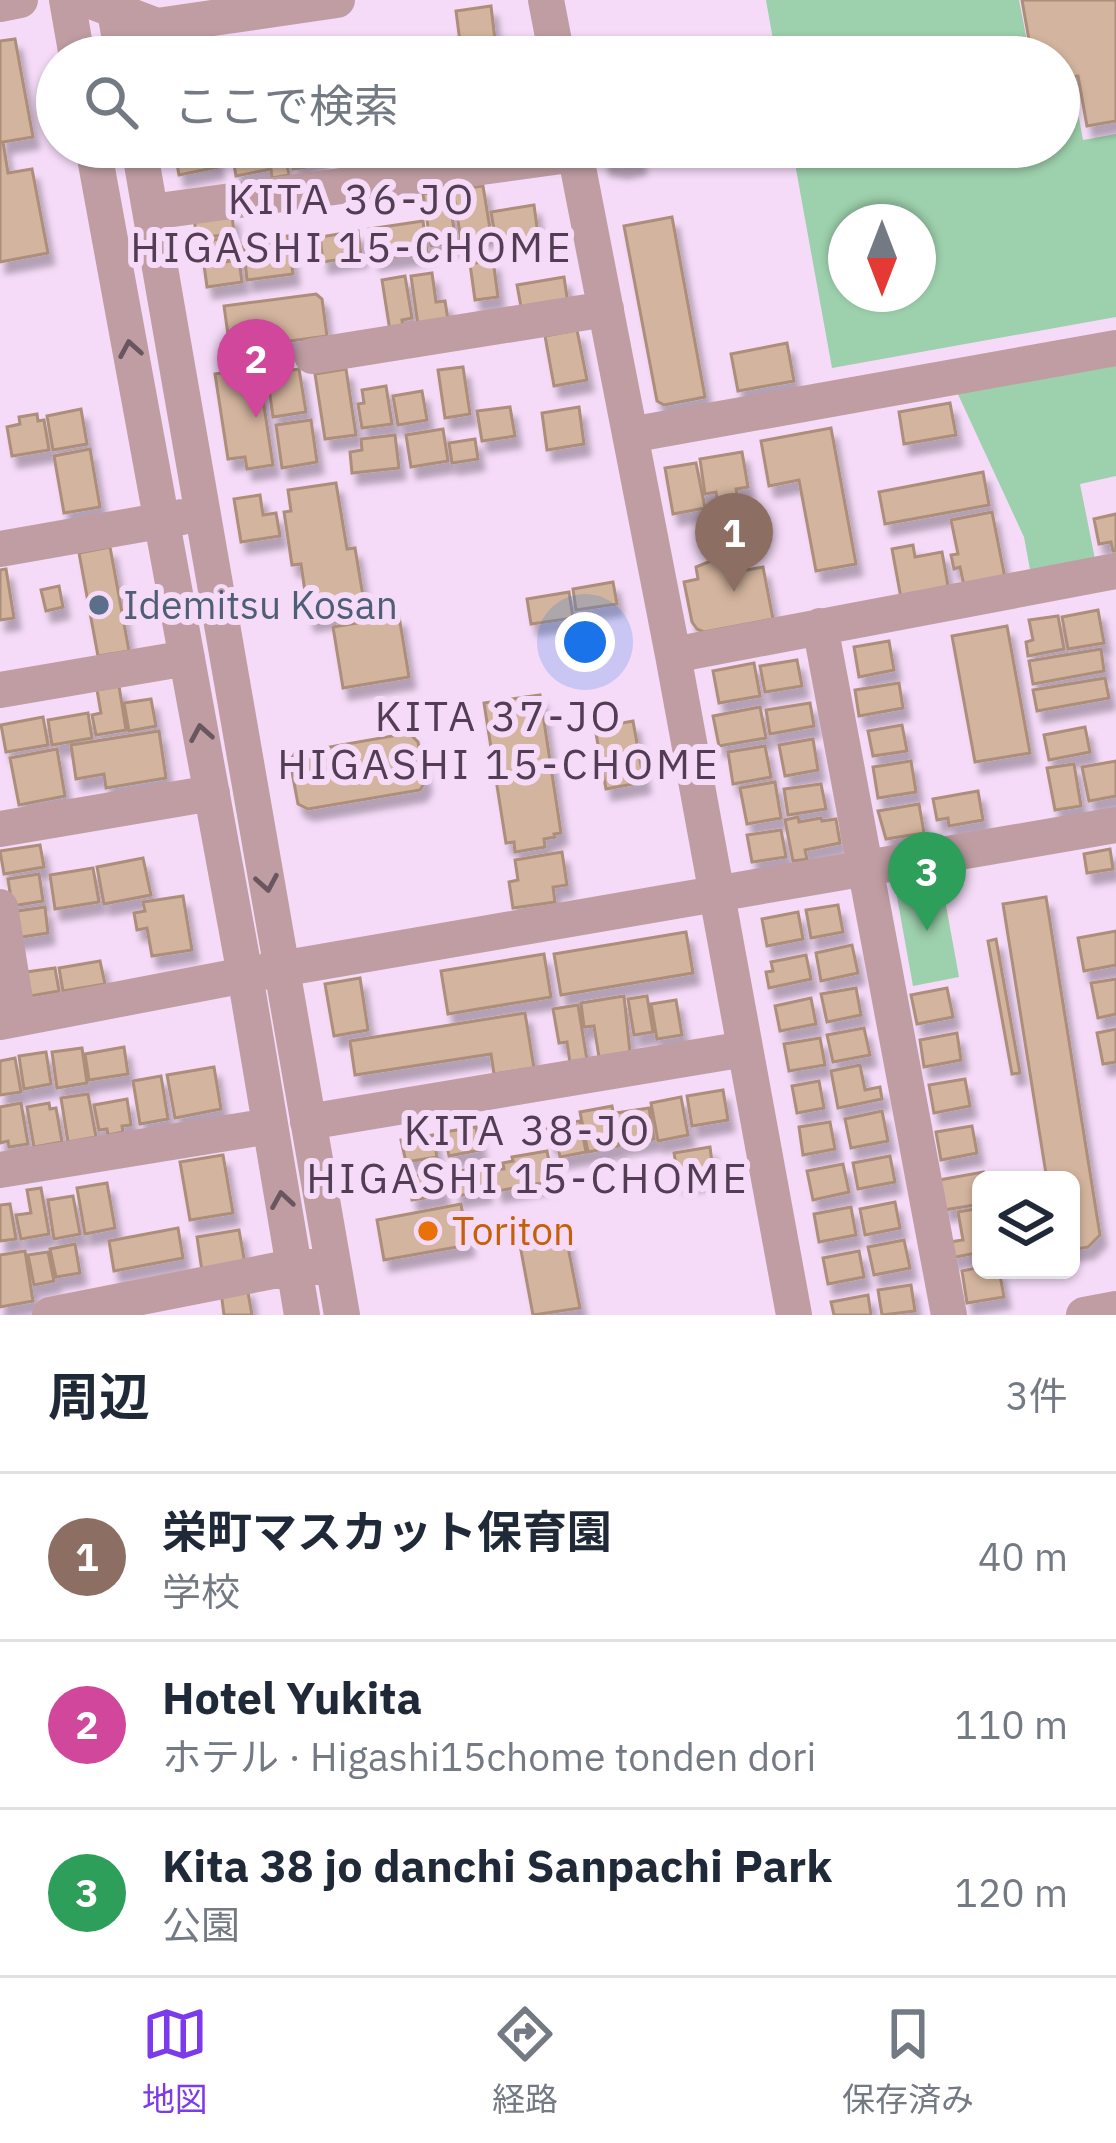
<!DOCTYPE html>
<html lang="ja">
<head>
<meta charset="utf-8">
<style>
  :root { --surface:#fff; --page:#f6f6f7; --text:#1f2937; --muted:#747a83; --line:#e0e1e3; --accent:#7c3aed }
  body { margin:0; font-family:"IBM Plex Sans","Noto Sans JP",sans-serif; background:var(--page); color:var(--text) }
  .controls { position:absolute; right:36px; bottom:36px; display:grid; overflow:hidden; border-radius:18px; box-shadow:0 3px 9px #0004 }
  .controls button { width:108px; height:108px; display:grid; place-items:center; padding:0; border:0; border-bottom:3px solid var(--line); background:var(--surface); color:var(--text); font:60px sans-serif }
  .compass { position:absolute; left:828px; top:204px; width:108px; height:108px; border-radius:50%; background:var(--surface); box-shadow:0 3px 9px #0004; rotate:180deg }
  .you { position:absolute; left:585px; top:642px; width:42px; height:42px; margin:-30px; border:9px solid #fff; border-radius:50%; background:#1a73e8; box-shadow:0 0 0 18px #1a73e833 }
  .badge { display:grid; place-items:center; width:78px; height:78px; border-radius:50%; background:var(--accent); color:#fff; font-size:39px; font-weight:700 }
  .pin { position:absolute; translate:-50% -99px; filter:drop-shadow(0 3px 6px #0008) }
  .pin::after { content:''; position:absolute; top:63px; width:42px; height:36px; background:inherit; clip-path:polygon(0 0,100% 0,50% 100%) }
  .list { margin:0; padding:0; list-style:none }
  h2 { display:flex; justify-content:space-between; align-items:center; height:156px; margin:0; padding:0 48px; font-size:51px }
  h2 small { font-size:39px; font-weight:400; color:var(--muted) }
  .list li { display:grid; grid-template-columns:78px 1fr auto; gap:36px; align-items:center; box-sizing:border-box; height:168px; padding:0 48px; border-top:3px solid var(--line) }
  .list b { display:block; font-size:45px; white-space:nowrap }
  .list p { margin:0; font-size:39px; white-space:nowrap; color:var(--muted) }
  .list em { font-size:39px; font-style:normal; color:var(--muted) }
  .icon { flex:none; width:66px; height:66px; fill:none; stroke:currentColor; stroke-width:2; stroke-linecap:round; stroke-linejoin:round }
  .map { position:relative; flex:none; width:1116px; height:1315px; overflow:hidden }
  .search { position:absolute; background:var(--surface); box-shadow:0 3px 9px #0004; left:36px; right:36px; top:36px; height:132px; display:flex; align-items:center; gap:30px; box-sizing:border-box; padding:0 42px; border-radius:66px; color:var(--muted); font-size:45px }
  .sheet { height:660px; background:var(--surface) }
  nav { display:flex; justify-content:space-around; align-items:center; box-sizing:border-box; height:168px; border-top:3px solid var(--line); background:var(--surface); font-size:33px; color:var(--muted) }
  nav a { display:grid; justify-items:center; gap:6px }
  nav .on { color:var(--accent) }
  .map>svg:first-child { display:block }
  .green { fill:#9dd0ac; fill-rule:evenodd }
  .building { fill:#d3b49e; stroke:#ad8e7a; stroke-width:3; filter:url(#shadow) }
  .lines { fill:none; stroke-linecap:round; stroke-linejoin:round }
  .minor { stroke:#bf9da3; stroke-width:36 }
  .oneway { stroke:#6a565e }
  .service-dot { fill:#5c6f8a; stroke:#f5dbf8; stroke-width:4.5 }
  .food-dot { fill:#e8710a; stroke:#f5dbf8; stroke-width:4.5 }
  .labels { text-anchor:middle; stroke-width:12; stroke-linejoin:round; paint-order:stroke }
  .service-label { font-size:39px; fill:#4e5e75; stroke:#f5dbf8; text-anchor:start }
  .food-label { font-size:39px; fill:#c56008; stroke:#f5dbf8; text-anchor:start }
  .neighbourhood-label { font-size:42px; letter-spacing:3px; fill:#523d54; stroke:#f5dbf8 }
</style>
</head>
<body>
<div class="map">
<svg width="1116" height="1315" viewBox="0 0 1116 1315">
  <defs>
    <filter id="shadow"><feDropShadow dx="6" dy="11" stdDeviation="3" flood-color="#0004"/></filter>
  </defs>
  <rect width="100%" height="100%" fill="#f5dbf8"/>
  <path class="green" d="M766 0H1019L1030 57H776Z
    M1074 90 1083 140 1116 134V317L832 368 792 147H1059V93ZM918 222V294H846V222Z
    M1116 362V476L1080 484 1096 564 1031 575 1024 537 956 390Z
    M941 878 959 977 913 986 895 886Z"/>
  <path class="building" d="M1022 0H1116V121L1087 126 1078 76 1059 79V57H1032Z
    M491 6 497 57H462L456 11Z
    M15 39 33 137 3 142 8 173 32 169 48 253 0 262V41Z
    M174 147H214L218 167 179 175Z
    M248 147H283L289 175 272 178 271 169 236 176 233 159 250 156Z
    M289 147H320L322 158 306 161 307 167 293 169Z
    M601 147H637L640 163 622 167 604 164Z
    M483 186 491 235 461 240 453 190Z
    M448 190 456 242 431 246 423 194Z
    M534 205 538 235 496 241 491 212Z
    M232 214 234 234 197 238 194 219Z
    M672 217 705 397 664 405 657 401 624 226Z
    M423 221 427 252 374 259 369 229Z
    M358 231 361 256 323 262 320 237Z
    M288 236 293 274 247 280 243 242Z
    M236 237 239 257 202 262 200 252 207 251 205 241Z
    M239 260 242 282 207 287 204 265Z
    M493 260 498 297 475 300 470 264Z
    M432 273 436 302 445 301 448 320 418 325 411 276Z
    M405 276 412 318 402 320 403 329 390 331 382 280Z
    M564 277 568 304 522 312 517 285Z
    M316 294 322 299 327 336 230 349 224 306Z
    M577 330 587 380 554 386 545 336Z
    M787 343 794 381 738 391 731 354Z
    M258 367 273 465 247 469 245 457 228 459 215 374Z
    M463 367 470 414 445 418 438 370Z
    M299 369 306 412 273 417 267 374Z
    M346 369 356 435 325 439 315 374Z
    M386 386 392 424 362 428 358 404 364 403 362 390Z
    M422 391 427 420 398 425 393 396Z
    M950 403 956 435 904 444 899 412Z
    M510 407 515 436 482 441 477 411Z
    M579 407 584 444 547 450 542 413Z
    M81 409 87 444 53 450 47 416Z
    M37 414 38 421 44 420 49 450 12 456 7 427 20 424 19 417Z
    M311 420 317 462 282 468 276 425Z
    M831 428 856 564 816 571 799 480 769 486 761 441Z
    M443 429 448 461 411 467 406 435Z
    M395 435 399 468 352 473 350 452 362 450 361 439Z
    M475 439 478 459 452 463 449 443Z
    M90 449 100 507 64 513 54 456Z
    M742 452 748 487 736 489 739 503 718 507 716 492 705 494 700 459Z
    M696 463 705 508 673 514 665 468Z
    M983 472 989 505 885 524 879 492Z
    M336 483 347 549 355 548 364 602 351 604 352 613 309 620 301 564 292 565 284 512 291 511 288 490Z
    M260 495 263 515 276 513 280 536 241 542 234 499Z
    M992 512 1006 583 965 590 960 567 954 569 951 555 958 554 951 520Z
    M1116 514V551H1113L1111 542 1099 544 1094 519Z
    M913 545 915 557 942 552 948 586 901 598 892 549Z
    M110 547 129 651 98 656 79 553Z
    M718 558H745L747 570 763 567 773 619 704 632 697 629 692 622 684 582 698 579 696 567Z
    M6 569 14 618 0 620V570Z
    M613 582 617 604 576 610 573 589Z
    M59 586 63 607 46 611 41 590Z
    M569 592 573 618 531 624 527 599Z
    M1098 610 1104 643 1068 649 1062 617Z
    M399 616 409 677 343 688 333 627Z
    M1058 616 1064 649 1028 656 1026 642 1033 640 1029 620Z
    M1007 626 1030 753 975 762 952 636Z
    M889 641 894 670 859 677 854 647Z
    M1101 649 1104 671 1033 684 1029 661Z
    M797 660 802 686 765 692 760 666Z
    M754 663 760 696 719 703 713 671Z
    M1105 678 1109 698 1037 711 1033 690Z
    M899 683 903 708 859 716 855 690Z
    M119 686 126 730 96 735 92 715 101 713 97 690Z
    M540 695 561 833 554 834 555 837 544 839 545 847 515 852 514 842 506 843 484 703Z
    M151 699 156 726 129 731 124 703Z
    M810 703 814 726 770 734 766 710Z
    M760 707 766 738 719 746 713 716Z
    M88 713 92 738 52 745 48 720Z
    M43 717 48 745 6 752 1 725Z
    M633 721 644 782 606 789 595 728Z
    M902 725 907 751 873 756 868 731Z
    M1085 727 1090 752 1049 760 1044 735Z
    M159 731 166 778 106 788 104 774 76 779 71 745Z
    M409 733 418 742 425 782 420 790 308 809 298 804 290 761 295 753Z
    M813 739 818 770 785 776 779 745Z
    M765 746 771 777 733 784 728 752Z
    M57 749 65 796 19 805 10 758Z
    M911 761 916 792 878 798 873 767Z
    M1116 761V796L1089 801 1082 767Z
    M1074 764 1081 806 1055 810 1047 768Z
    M775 782 781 818 747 824 740 788Z
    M821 784 826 809 788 815 784 789Z
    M978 791 983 820 949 826 948 818 937 820 933 799Z
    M919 804 924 833 886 839 878 811Z
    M798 817 799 822 821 818 822 821 836 819 840 843 805 850 807 859 793 861 785 820Z
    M781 830 786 857 752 862 747 835Z
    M40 845 44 867 4 874 0 851Z
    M1110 849 1113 869 1087 873 1084 854Z
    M562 852 567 885 553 887 555 902 513 908 509 882 518 880 515 860Z
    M143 858 151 895 104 904 97 867Z
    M93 868 99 902 55 909 50 875Z
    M39 874 43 901 12 906 8 879Z
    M183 896 192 950 152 956 147 928 137 930 134 913 145 911 143 902Z
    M1046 897 1100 1235 1088 1247 1071 1250V1180H1047L1003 904Z
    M838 905 843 932 811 938 806 910Z
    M45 907 48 933 15 938 11 912Z
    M798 912 803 939 767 946 762 919Z
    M1116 931V965L1084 971 1078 938Z
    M686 932 693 973 561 995 554 954Z
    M996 939 1020 1073 1012 1074 988 941Z
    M852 945 858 973 821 981 816 953Z
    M544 954 551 997 448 1014 441 971Z
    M806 955 811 979 769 988 766 972 773 971 771 962Z
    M100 961 105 984 63 991 59 968Z
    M55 968 59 991 30 996 26 972Z
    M360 978 368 1030 334 1036 325 984Z
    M1116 979V1014L1098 1018 1091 983Z
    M856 988 861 1015 827 1022 821 994Z
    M947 988 953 1017 917 1024 911 995Z
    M624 996 630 1052 599 1057 594 1026 584 1027 581 1003Z
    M647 996 653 1032 634 1035 628 999Z
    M811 998 816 1024 780 1031 775 1006Z
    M676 1000 682 1035 657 1039 651 1004Z
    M578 1005 587 1060 570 1063 567 1042 559 1043 553 1009Z
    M525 1013 534 1068 494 1074 491 1054 355 1075 350 1041Z
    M864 1028 870 1055 833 1062 827 1035Z
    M1116 1029V1062L1103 1064 1097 1033Z
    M957 1033 961 1060 924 1067 920 1040Z
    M820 1038 825 1065 789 1071 784 1044Z
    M124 1047 128 1074 89 1080 85 1054Z
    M82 1048 87 1083 57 1088 52 1052Z
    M46 1052 51 1084 24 1089 19 1056Z
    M15 1058 21 1092 0 1095V1061Z
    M860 1065 865 1090 880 1087 882 1099 838 1108 831 1071Z
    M214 1067 221 1109 175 1118 167 1075Z
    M161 1076 168 1119 140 1124 133 1081Z
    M965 1079 970 1106 934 1113 929 1085Z
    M819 1081 824 1108 797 1113 792 1086Z
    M723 1090 728 1120 692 1126 687 1096Z
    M88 1094 96 1137 68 1142 61 1098Z
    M681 1097 688 1135 658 1141 651 1103Z
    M127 1099 131 1125 122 1126 123 1132 108 1135 107 1129 99 1130 94 1105Z
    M21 1103 28 1144 9 1147 8 1141 0 1143V1107Z
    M49 1103 50 1109 56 1108 62 1142 34 1147 27 1107Z
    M612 1106 619 1146 588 1152 580 1112Z
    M649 1108 654 1139 622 1144 616 1113Z
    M882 1111 888 1141 851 1148 845 1119Z
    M580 1121 586 1152 560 1157 557 1142 550 1143 547 1127Z
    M830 1122 835 1149 803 1155 799 1127Z
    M972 1126 977 1153 941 1160 936 1132Z
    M476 1127 480 1150 449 1156 444 1132Z
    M433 1135 437 1157 406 1162 401 1140Z
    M710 1147 714 1177 679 1182 674 1153Z
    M547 1151 553 1181 497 1191 493 1170 504 1169 503 1163 513 1161 512 1157Z
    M223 1155 233 1213 190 1220 180 1162Z
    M890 1156 895 1182 858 1189 853 1163Z
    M843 1164 849 1192 813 1200 807 1171Z
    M482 1167 486 1191 456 1196 452 1172Z
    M439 1172 443 1195 412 1200 409 1177Z
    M983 1172 981 1204 944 1210 939 1180Z
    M107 1183 115 1228 85 1234 77 1188Z
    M41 1188 49 1234 21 1239 16 1215 31 1213 27 1190Z
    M73 1196 80 1234 54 1239 48 1200Z
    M895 1202 900 1228 865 1235 860 1209Z
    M10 1204 16 1239 0 1241V1205Z
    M461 1204 468 1245 384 1260 377 1220Z
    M851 1207 856 1235 819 1242 814 1214Z
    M981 1208V1252L951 1258 949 1242 963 1240 958 1212Z
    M178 1228 183 1258 114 1271 109 1241Z
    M239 1230 245 1264 202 1271 197 1237Z
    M566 1237 580 1308 533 1315 520 1245Z
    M904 1240 910 1268 874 1275 868 1247Z
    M75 1244 80 1273 56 1277 50 1249Z
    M25 1251 33 1301 0 1307V1255Z
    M859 1251 864 1277 828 1284 823 1258Z
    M48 1252 54 1281 34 1285 28 1255Z
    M981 1267V1270H999L1004 1297 967 1303 962 1271Z
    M911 1285 915 1311 882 1315 878 1290Z
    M247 1287 252 1315H224L221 1292Z
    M868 1295 871 1315H834L831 1302Z"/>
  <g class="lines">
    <path class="minor" d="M67 0 77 57
      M88 0 157 26 337 0
      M113 0 123 57
      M546 0 557 57
      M0 4 20 0
      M93 147 245 975 302 1315
      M139 147 342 1315
      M574 147 673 655 794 1315
      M151 212 576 154
      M312 356 606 309
      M630 435 1116 348
      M0 549 182 517
      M820 626 949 1315
      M673 655 1116 571
      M0 690 187 658
      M0 829 212 793
      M0 907 18 1018
      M0 1022 245 975 1116 825
      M308 1122 745 1049
      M0 1170 270 1126
      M50 1315 293 1267H318
      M1084 1315 1116 1309"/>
  </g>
  <defs><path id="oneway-chevron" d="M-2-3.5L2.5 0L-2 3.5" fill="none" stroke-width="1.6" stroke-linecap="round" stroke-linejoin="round" transform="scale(3)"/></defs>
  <g class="oneway">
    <use href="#oneway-chevron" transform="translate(130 349) rotate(-100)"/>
    <use href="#oneway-chevron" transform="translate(201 733) rotate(-100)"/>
    <use href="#oneway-chevron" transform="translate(267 883) rotate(80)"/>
    <use href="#oneway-chevron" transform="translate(282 1200) rotate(-99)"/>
  </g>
  <circle class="service-dot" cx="99" cy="605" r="12"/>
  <circle class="food-dot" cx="428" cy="1231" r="12"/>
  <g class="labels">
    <g class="service-label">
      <text x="123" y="619">Idemitsu Kosan</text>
    </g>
    <g class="food-label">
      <text x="452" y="1245">Toriton</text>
    </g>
    <g class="neighbourhood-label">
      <text x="352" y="214">KITA 36-JO<tspan x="352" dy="48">HIGASHI 15-CHOME</tspan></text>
      <text x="499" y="731">KITA 37-JO<tspan x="499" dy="48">HIGASHI 15-CHOME</tspan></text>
      <text x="528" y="1145">KITA 38-JO<tspan x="528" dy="48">HIGASHI 15-CHOME</tspan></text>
    </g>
  </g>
</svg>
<div class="controls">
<button><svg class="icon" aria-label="layers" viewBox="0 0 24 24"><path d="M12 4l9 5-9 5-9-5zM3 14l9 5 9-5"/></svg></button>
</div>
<svg class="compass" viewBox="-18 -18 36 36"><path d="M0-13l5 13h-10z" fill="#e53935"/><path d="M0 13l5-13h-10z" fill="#747a83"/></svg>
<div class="you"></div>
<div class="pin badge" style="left:734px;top:592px;background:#8d6e63">1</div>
<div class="pin badge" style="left:256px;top:418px;background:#d1479c">2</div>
<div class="pin badge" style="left:927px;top:931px;background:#2e9e5b">3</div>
<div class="search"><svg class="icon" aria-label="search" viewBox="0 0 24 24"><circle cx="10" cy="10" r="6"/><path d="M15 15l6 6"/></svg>ここで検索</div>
</div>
<section class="sheet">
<h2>周辺<small>3件</small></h2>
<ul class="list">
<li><span class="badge" style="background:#8d6e63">1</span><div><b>栄町マスカット保育園</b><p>学校</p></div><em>40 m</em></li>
<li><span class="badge" style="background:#d1479c">2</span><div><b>Hotel Yukita</b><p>ホテル · Higashi15chome tonden dori</p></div><em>110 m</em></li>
<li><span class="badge" style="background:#2e9e5b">3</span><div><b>Kita 38 jo danchi Sanpachi Park</b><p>公園</p></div><em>120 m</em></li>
</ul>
</section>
<nav>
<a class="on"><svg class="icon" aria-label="map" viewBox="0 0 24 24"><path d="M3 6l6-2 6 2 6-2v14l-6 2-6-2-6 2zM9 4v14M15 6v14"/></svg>地図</a>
<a><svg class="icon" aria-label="directions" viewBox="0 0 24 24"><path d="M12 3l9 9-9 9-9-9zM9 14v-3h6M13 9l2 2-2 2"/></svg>経路</a>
<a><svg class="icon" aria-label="saved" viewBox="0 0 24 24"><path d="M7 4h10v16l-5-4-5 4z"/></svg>保存済み</a>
</nav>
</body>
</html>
